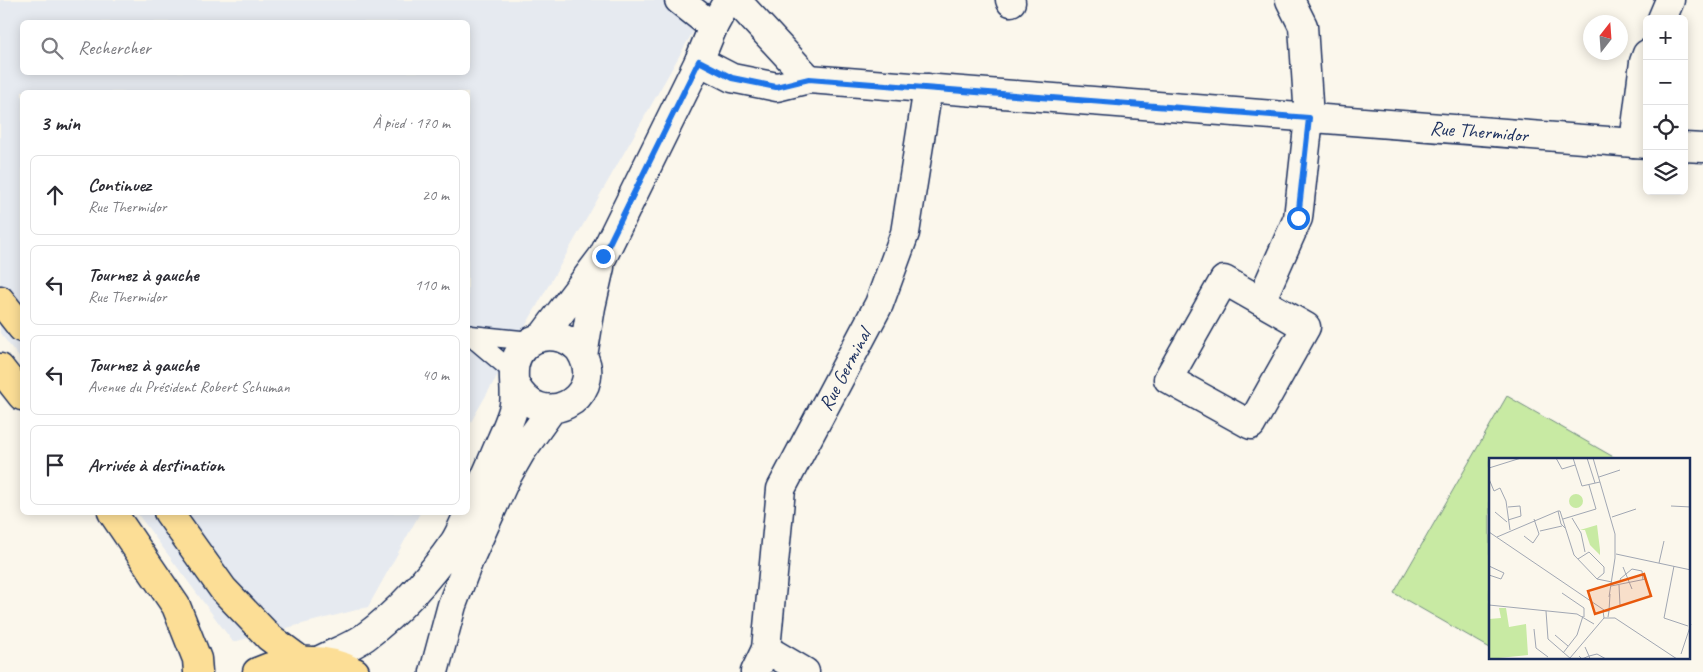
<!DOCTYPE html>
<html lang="fr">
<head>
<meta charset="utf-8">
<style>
  :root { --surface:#fff; --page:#f2f2f3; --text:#2b2b33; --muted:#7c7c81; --line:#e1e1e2 }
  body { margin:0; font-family:Caveat,sans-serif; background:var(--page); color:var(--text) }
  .controls { position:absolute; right:15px; top:15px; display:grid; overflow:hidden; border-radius:8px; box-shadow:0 2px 12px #0003 }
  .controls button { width:45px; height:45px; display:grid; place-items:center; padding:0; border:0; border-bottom:1px solid var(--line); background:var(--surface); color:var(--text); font:25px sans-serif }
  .compass { position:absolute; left:1583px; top:15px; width:45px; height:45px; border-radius:50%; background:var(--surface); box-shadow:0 2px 12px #0003; rotate:17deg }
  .stop { position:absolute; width:15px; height:15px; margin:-11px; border:4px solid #1a73e8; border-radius:50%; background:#fff }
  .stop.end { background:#1a73e8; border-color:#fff; box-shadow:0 1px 5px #0008 }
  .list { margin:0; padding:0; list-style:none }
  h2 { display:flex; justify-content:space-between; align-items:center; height:65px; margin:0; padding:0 20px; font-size:21px }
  h2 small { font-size:16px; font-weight:400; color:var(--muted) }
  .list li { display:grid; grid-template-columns:32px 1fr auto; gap:15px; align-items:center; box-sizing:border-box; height:80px; margin:0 10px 10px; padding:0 10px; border:1px solid var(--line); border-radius:8px }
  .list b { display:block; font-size:19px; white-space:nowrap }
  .list p { margin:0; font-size:16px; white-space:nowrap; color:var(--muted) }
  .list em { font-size:16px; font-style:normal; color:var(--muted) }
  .icon { flex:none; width:28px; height:28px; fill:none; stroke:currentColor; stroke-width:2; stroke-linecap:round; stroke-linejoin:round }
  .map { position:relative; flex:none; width:1703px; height:672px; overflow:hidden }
  .search { position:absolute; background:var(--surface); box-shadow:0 2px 12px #0003; left:20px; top:20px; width:450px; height:55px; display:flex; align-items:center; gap:12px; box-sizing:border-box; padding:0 18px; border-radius:8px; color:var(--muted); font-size:19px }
  .panel { position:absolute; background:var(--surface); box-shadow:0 2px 12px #0003; left:20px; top:90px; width:450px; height:425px; border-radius:8px }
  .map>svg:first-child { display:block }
  .built { fill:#e6eaf0; fill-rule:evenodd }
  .green { fill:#c8eaa3; stroke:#728c80 }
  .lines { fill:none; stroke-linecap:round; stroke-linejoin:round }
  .lane-casing { stroke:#1b2f5e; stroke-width:21 }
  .street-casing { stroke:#1b2f5e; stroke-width:31 }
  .secondary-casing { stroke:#1b2f5e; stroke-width:31 }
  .primary-casing { stroke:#1b2f5e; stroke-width:31 }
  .lane { stroke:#fbf7ec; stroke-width:18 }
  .street { stroke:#fbf7ec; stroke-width:28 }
  .secondary { stroke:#fbf7ec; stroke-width:28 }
  .primary { stroke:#fcde96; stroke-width:28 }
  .route { stroke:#1a73e8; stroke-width:6 }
  .labels { text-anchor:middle; stroke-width:4; stroke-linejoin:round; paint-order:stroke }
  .street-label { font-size:20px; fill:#1b2f5e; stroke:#fbf7ec }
  .inset-road { fill:none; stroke:#a1a7b3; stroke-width:1 }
  .view { fill:#e8590c; fill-opacity:0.15; stroke:#e8590c; stroke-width:2.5 }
  .inset-edge { fill:none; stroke:#1b2f5e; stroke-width:2.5 }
</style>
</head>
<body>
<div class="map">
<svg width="1703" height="672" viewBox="0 0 1703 672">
  <rect width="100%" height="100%" fill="#fbf7ec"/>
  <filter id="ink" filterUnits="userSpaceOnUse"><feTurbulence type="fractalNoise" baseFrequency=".02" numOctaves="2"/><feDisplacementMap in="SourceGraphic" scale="10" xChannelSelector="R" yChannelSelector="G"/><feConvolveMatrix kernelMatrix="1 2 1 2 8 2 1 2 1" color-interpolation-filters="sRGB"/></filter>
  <g filter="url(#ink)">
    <path class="built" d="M0 0H711L468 427V92H22V361L0 333ZM22 22H468V72H22Z
      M137 513H420L368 607 233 642Z"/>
    <path class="green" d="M1507 396 1617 459 1490 460V648L1394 593Z"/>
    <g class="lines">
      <defs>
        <path id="lane" d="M468 334 513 372
          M471 335 531 341"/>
        <g id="street">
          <path d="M679 0 713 27"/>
          <path d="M736 0 809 79"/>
          <path d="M1010 0 1011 2"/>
          <path d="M1662 19 1670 0"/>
          <path id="s1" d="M699 61 732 78 777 87 809 79 1647 144"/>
          <path d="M1634 143 1644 62 1647 54"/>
          <path d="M1684 147 1703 148"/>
          <path d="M1224 280 1306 327 1251 425 1168 379Z"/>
          <path d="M1261 301 1298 218 1309 118 1303 26 1290 0"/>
          <path id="s2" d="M766 649 781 489 879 304 905 233 928 88"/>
          <path d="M755 672 766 649 805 672"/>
        </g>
        <path id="secondary" d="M542 337 603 256 699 61 713 27 728 0
          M583 356 591 307 600 267
          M318 661C333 653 351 647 365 637 400 611 430 577 455 541 461 531 465 520 470 510 479 491 488 472 496 452 502 438 509 424 513 410 519 389 506 366 523 348 539 330 572 333 583 356 604 397 541 435 515 384
          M434 672 452 605 469 560 506 478 521 452 552 409"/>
        <path id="primary" d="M0 300 22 328
          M0 368 22 396
          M112 512 176 606 197 659 198 672
          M168 512 223 589 269 637 300 660
          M257 672C288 658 325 656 355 672"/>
      </defs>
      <use href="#lane" class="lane-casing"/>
      <use href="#street" class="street-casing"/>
      <use href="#secondary" class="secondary-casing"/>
      <use href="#primary" class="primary-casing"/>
      <use href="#lane" class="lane"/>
      <use href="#street" class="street"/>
      <use href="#secondary" class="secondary"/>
      <use href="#primary" class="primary"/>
    </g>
  </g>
  <g class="lines" filter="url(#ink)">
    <path class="route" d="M603 256 699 61 732 78 776 87 809 79 1309 118 1298 218"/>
  </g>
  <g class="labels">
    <g class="street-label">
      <text dy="7" stroke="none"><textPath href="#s1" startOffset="788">Rue Thermidor</textPath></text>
      <text dy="7" stroke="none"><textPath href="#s2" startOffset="296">Rue Germinal</textPath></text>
    </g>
  </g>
  <g transform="translate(1489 458)">
    <rect width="201" height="201" fill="#fbf7ec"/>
    <path d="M80 43a7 7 0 1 1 14 0a7 7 0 1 1-14 0ZM108 67 111 92V97L101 87 96 72H91ZM10 150H17L20 169 37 166 39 197 0 201V161L12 160Z" fill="#c8eaa3"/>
    <path class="inset-road" d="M67 0 73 11 86 7M84 0 93 28 111 24M98 0 106 25M104 0 126 76V100L120 139M0 10 32 0M110 19 131 12M0 21 5 33 11 30 17 43 21 72M182 48 202 49M6 54 18 64M123 59 147 51M83 60 92 75 96 94M74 61 107 51 100 27M19 62 32 58 31 48 19 49M76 70 72 66 69 53H71L85 97 108 121 123 124M51 73 73 68M0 74 115 152M35 78 44 85 50 76 45 61M8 79 69 53M127 96 202 112M89 101 100 94 115 109V115L108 121M170 105 175 83M0 108 15 115 12 121 0 117M185 108 175 160 199 168M134 109 143 131M132 123 131 121 143 111 153 113 154 122M130 127 131 147M122 128 157 121M73 135 95 150V159M0 147 88 156 105 166M57 153 59 181 82 201M120 153 121 136M119 159 120 153H114L115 160H126L188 201M45 171 47 190 59 199M66 177 79 188M74 195 88 177 94 158M192 196 202 166M90 198 93 201 100 198 96 189M81 200 115 160M101 201 100 198 108 196 117 201"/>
    <path class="view" d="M155 116 162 138 106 156 99 133Z"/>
    <rect width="201" height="201" class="inset-edge"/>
  </g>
</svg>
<div class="controls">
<button>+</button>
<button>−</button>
<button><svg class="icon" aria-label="locate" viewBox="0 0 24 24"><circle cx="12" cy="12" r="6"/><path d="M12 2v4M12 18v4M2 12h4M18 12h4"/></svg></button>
<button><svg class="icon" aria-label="layers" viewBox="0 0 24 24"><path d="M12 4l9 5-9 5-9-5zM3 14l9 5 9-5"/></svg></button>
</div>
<svg class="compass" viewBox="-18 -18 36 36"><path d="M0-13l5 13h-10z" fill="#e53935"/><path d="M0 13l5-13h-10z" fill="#7c7c81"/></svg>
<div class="stop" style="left:1298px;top:218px"></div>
<div class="stop end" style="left:603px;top:256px"></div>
<div class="search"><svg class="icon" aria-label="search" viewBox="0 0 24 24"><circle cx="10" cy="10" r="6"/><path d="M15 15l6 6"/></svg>Rechercher</div>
<section class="panel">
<h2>3 min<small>À pied · 170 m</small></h2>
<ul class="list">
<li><svg class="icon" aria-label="ahead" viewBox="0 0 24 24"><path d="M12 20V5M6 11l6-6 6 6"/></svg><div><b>Continuez</b><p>Rue Thermidor</p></div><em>20 m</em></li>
<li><svg class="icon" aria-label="left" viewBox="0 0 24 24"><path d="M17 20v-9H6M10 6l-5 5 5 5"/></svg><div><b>Tournez à gauche</b><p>Rue Thermidor</p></div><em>110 m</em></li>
<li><svg class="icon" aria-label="left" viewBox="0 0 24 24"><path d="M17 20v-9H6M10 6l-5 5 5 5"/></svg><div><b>Tournez à gauche</b><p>Avenue du Président Robert Schuman</p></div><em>40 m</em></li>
<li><svg class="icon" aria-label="arrive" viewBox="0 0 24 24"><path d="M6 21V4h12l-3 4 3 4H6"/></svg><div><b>Arrivée à destination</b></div></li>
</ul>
</section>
</div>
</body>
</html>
